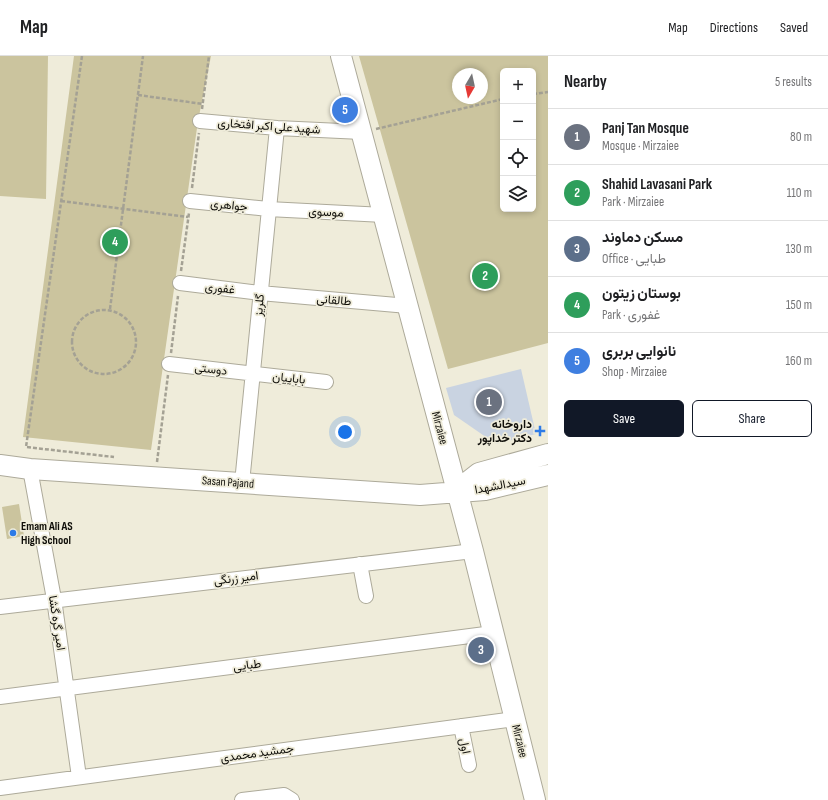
<!DOCTYPE html>
<html lang="en">
<head>
<meta charset="utf-8">
<style>
  :root { --surface:#fff; --page:#f6f6f6; --text:#202124; --muted:#757577; --line:#e0e0e0; --accent:#111827 }
  body { margin:0; font-family:"Sofia Sans Condensed",Vazirmatn,sans-serif; background:var(--page); color:var(--text) }
  .controls { position:absolute; right:12px; top:12px; display:grid; overflow:hidden; border-radius:6px; box-shadow:0 2px 6px #0003 }
  .controls button { width:36px; height:36px; display:grid; place-items:center; padding:0; border:0; border-bottom:1px solid var(--line); background:var(--surface); color:var(--text); font:20px sans-serif }
  .compass { position:absolute; left:452px; top:12px; width:36px; height:36px; border-radius:50%; background:var(--surface); box-shadow:0 2px 6px #0003; rotate:189deg }
  .you { position:absolute; left:345px; top:376px; width:14px; height:14px; margin:-10px; border:3px solid #fff; border-radius:50%; background:#1a73e8; box-shadow:0 0 0 6px #1a73e833 }
  .badge { display:grid; place-items:center; width:26px; height:26px; border-radius:50%; background:var(--accent); color:#fff; font-size:13px; font-weight:700 }
  .pin { position:absolute; translate:-50% -50%; border:2px solid #fff; box-shadow:0 1px 4px #0006 }
  .list { margin:0; padding:0; list-style:none }
  h2 { display:flex; justify-content:space-between; align-items:center; height:52px; margin:0; padding:0 16px; font-size:17px }
  h2 small { font-size:13px; font-weight:400; color:var(--muted) }
  .list li { display:grid; grid-template-columns:26px 1fr auto; gap:12px; align-items:center; box-sizing:border-box; height:56px; padding:0 16px; border-top:1px solid var(--line) }
  .list b { display:block; font-size:15px; white-space:nowrap }
  .list p { margin:0; font-size:13px; white-space:nowrap; color:var(--muted) }
  .list em { font-size:13px; font-style:normal; color:var(--muted) }
  .actions { display:flex; gap:8px; padding:12px 16px }
  .actions a { flex:1; padding:9px 0; border:1px solid var(--accent); border-radius:6px; text-align:center; font-size:14px; color:var(--accent) }
  .actions .main { background:var(--accent); color:#fff }
  .icon { flex:none; width:22px; height:22px; fill:none; stroke:currentColor; stroke-width:2; stroke-linecap:round; stroke-linejoin:round }
  .map { position:relative; flex:none; width:548px; height:744px; overflow:hidden }
  header { display:flex; align-items:center; gap:24px; box-sizing:border-box; height:56px; padding:0 20px; background:var(--surface); border-bottom:1px solid var(--line) }
  header strong { font-size:19px }
  nav { display:flex; gap:22px; margin-inline-start:auto; font-size:14px }
  main { display:flex }
  aside { flex:1; background:var(--surface) }
  .map>svg:first-child { display:block }
  .green { fill:#cbc49e; fill-rule:evenodd }
  .building { fill:#c9d3e1 }
  .lines { fill:none; stroke-linecap:round; stroke-linejoin:round }
  .street-casing { stroke:#adaa9a; stroke-width:16 }
  .secondary-casing { stroke:#adaa9a; stroke-width:22 }
  .path { stroke:#a4a194; stroke-width:2.5; stroke-dasharray:4 2; stroke-linecap:butt }
  .street { stroke:#fff; stroke-width:14 }
  .secondary { stroke:#fff; stroke-width:20 }
  .poi-dot { fill:#2d7be7; stroke:#efecda; stroke-width:1.5 }
  .labels { text-anchor:middle; stroke-width:3.5; stroke-linejoin:round; paint-order:stroke }
  .street-label { font-size:12px; fill:#0f0e09; stroke:#efecda }
  .poi-label { font-size:12px; font-weight:bold; fill:#0f0e09; stroke:#efecda; text-anchor:end }
</style>
</head>
<body>
<header>
<strong>Map</strong>
<nav><a>Map</a><a>Directions</a><a>Saved</a></nav>
</header>
<main>
<div class="map">
<svg width="548" height="744" viewBox="0 0 548 744">
  <rect width="100%" height="100%" fill="#efecda"/>
  <path class="green" d="M0 0H48L46 143 0 140Z
    M74 0H211L198 65 151 394 23 381Z
    M359 0H548V287L448 313ZM503 15H533V153H503ZM458 18H482V42H458Z
    M19 448 24 480 7 483 2 451Z"/>
  <path class="building" d="M521 313 536 378 496 388 454 359 446 332Z"/>
  <g class="lines">
    <defs>
      <path id="street" d="M200 65 277 72 362 76
        M190 145 268 153 384 159
        M180 227 260 237 408 250
        M169 308 326 326
        M30 413 54 543 79 721
        M242 427 277 72
        M360 508 366 540
        M0 551 473 495
        M0 641 493 577
        M461 670 469 709
        M0 732 515 663
        M242 744 284 739 292 744"/>
      <path id="secondary" d="M341 0 473 495 535 744
        M0 409 30 413 420 439 485 434 548 419
        M456 435 479 417 548 398"/>
    </defs>
    <use href="#street" class="street-casing"/>
    <use href="#secondary" class="secondary-casing"/>
    <path class="path" d="M82 0 26 391 114 401
      M533 38 548 36
      M138 39 203 48
      M202 53 209 0
      M376 73 503 43
      M192 132 199 77
      M61 145 188 161
      M181 215 189 157
      M110 253 143 0
      M72 286a32 32 0 1 1 64 0a32 32 0 1 1-64 0Z
      M171 297 178 240
      M157 406 168 319"/>
    <use href="#street" class="street"/>
    <use href="#secondary" class="secondary"/>
  </g>
  <g class="poi-dot">
    <path d="M538 369h4v4h4v4h-4v4h-4v-4h-4v-4h4z"/>
    <circle cx="13" cy="477" r="4"/>
  </g>
  <g class="labels">
    <g class="street-label">
      <text transform="translate(269 70) rotate(4)" y="4">شهید علی اکبر افتخاری</text>
      <text transform="translate(229 149) rotate(6)" y="4">جواهری</text>
      <text transform="translate(326 156) rotate(3)" y="4">موسوی</text>
      <text transform="translate(220 232) rotate(7)" y="4">غفوری</text>
      <text transform="translate(334 244) rotate(5)" y="4">طالقانی</text>
      <text transform="translate(259 249) rotate(-85)" y="4">گلریز</text>
      <text transform="translate(211 313) rotate(7)" y="4">دوستی</text>
      <text transform="translate(289 322) rotate(6)" y="4">باباییان</text>
      <text transform="translate(440 372) rotate(75)" y="4">Mirzaiee</text>
      <text transform="translate(228 426) rotate(4)" y="4">Sasan Pajand</text>
      <text transform="translate(500 429) rotate(-11)" y="4">سیدالشهدا</text>
      <text transform="translate(236 522) rotate(-7)" y="4">امیر زرنگی</text>
      <text transform="translate(57 567) rotate(81)" y="4">امیر گره گشا</text>
      <text transform="translate(247 609) rotate(-7)" y="4">طبایی</text>
      <text transform="translate(520 685) rotate(76)" y="4">Mirzaiee</text>
      <text transform="translate(465 690) rotate(78)" y="4">اول</text>
      <text transform="translate(257 697) rotate(-8)" y="4">جمشید محمدی</text>
    </g>
    <g class="poi-label">
      <text x="532" y="372">داروخانه<tspan x="532" dy="14">دکتر خداپور</tspan></text>
      <text x="21" y="474" text-anchor="start">Emam Ali AS<tspan x="21" dy="14">High School</tspan></text>
    </g>
  </g>
</svg>
<div class="controls">
<button>+</button>
<button>−</button>
<button><svg class="icon" aria-label="locate" viewBox="0 0 24 24"><circle cx="12" cy="12" r="6"/><path d="M12 2v4M12 18v4M2 12h4M18 12h4"/></svg></button>
<button><svg class="icon" aria-label="layers" viewBox="0 0 24 24"><path d="M12 4l9 5-9 5-9-5zM3 14l9 5 9-5"/></svg></button>
</div>
<svg class="compass" viewBox="-18 -18 36 36"><path d="M0-13l5 13h-10z" fill="#e53935"/><path d="M0 13l5-13h-10z" fill="#757577"/></svg>
<div class="you"></div>
<div class="pin badge" style="left:489px;top:346px;background:#6b7280">1</div>
<div class="pin badge" style="left:485px;top:220px;background:#2e9e5b">2</div>
<div class="pin badge" style="left:481px;top:594px;background:#5c6f8a">3</div>
<div class="pin badge" style="left:115px;top:186px;background:#2e9e5b">4</div>
<div class="pin badge" style="left:345px;top:54px;background:#3f7fe0">5</div>
</div>
<aside>
<h2>Nearby<small>5 results</small></h2>
<ul class="list">
<li><span class="badge" style="background:#6b7280">1</span><div><b>Panj Tan Mosque</b><p>Mosque · Mirzaiee</p></div><em>80 m</em></li>
<li><span class="badge" style="background:#2e9e5b">2</span><div><b>Shahid Lavasani Park</b><p>Park · Mirzaiee</p></div><em>110 m</em></li>
<li><span class="badge" style="background:#5c6f8a">3</span><div><b>مسکن دماوند</b><p>Office · طبایی</p></div><em>130 m</em></li>
<li><span class="badge" style="background:#2e9e5b">4</span><div><b>بوستان زیتون</b><p>Park · غفوری</p></div><em>150 m</em></li>
<li><span class="badge" style="background:#3f7fe0">5</span><div><b>نانوایی بربری</b><p>Shop · Mirzaiee</p></div><em>160 m</em></li>
</ul>
<div class="actions"><a class="main">Save</a><a>Share</a></div>
</aside>
</main>
</body>
</html>
